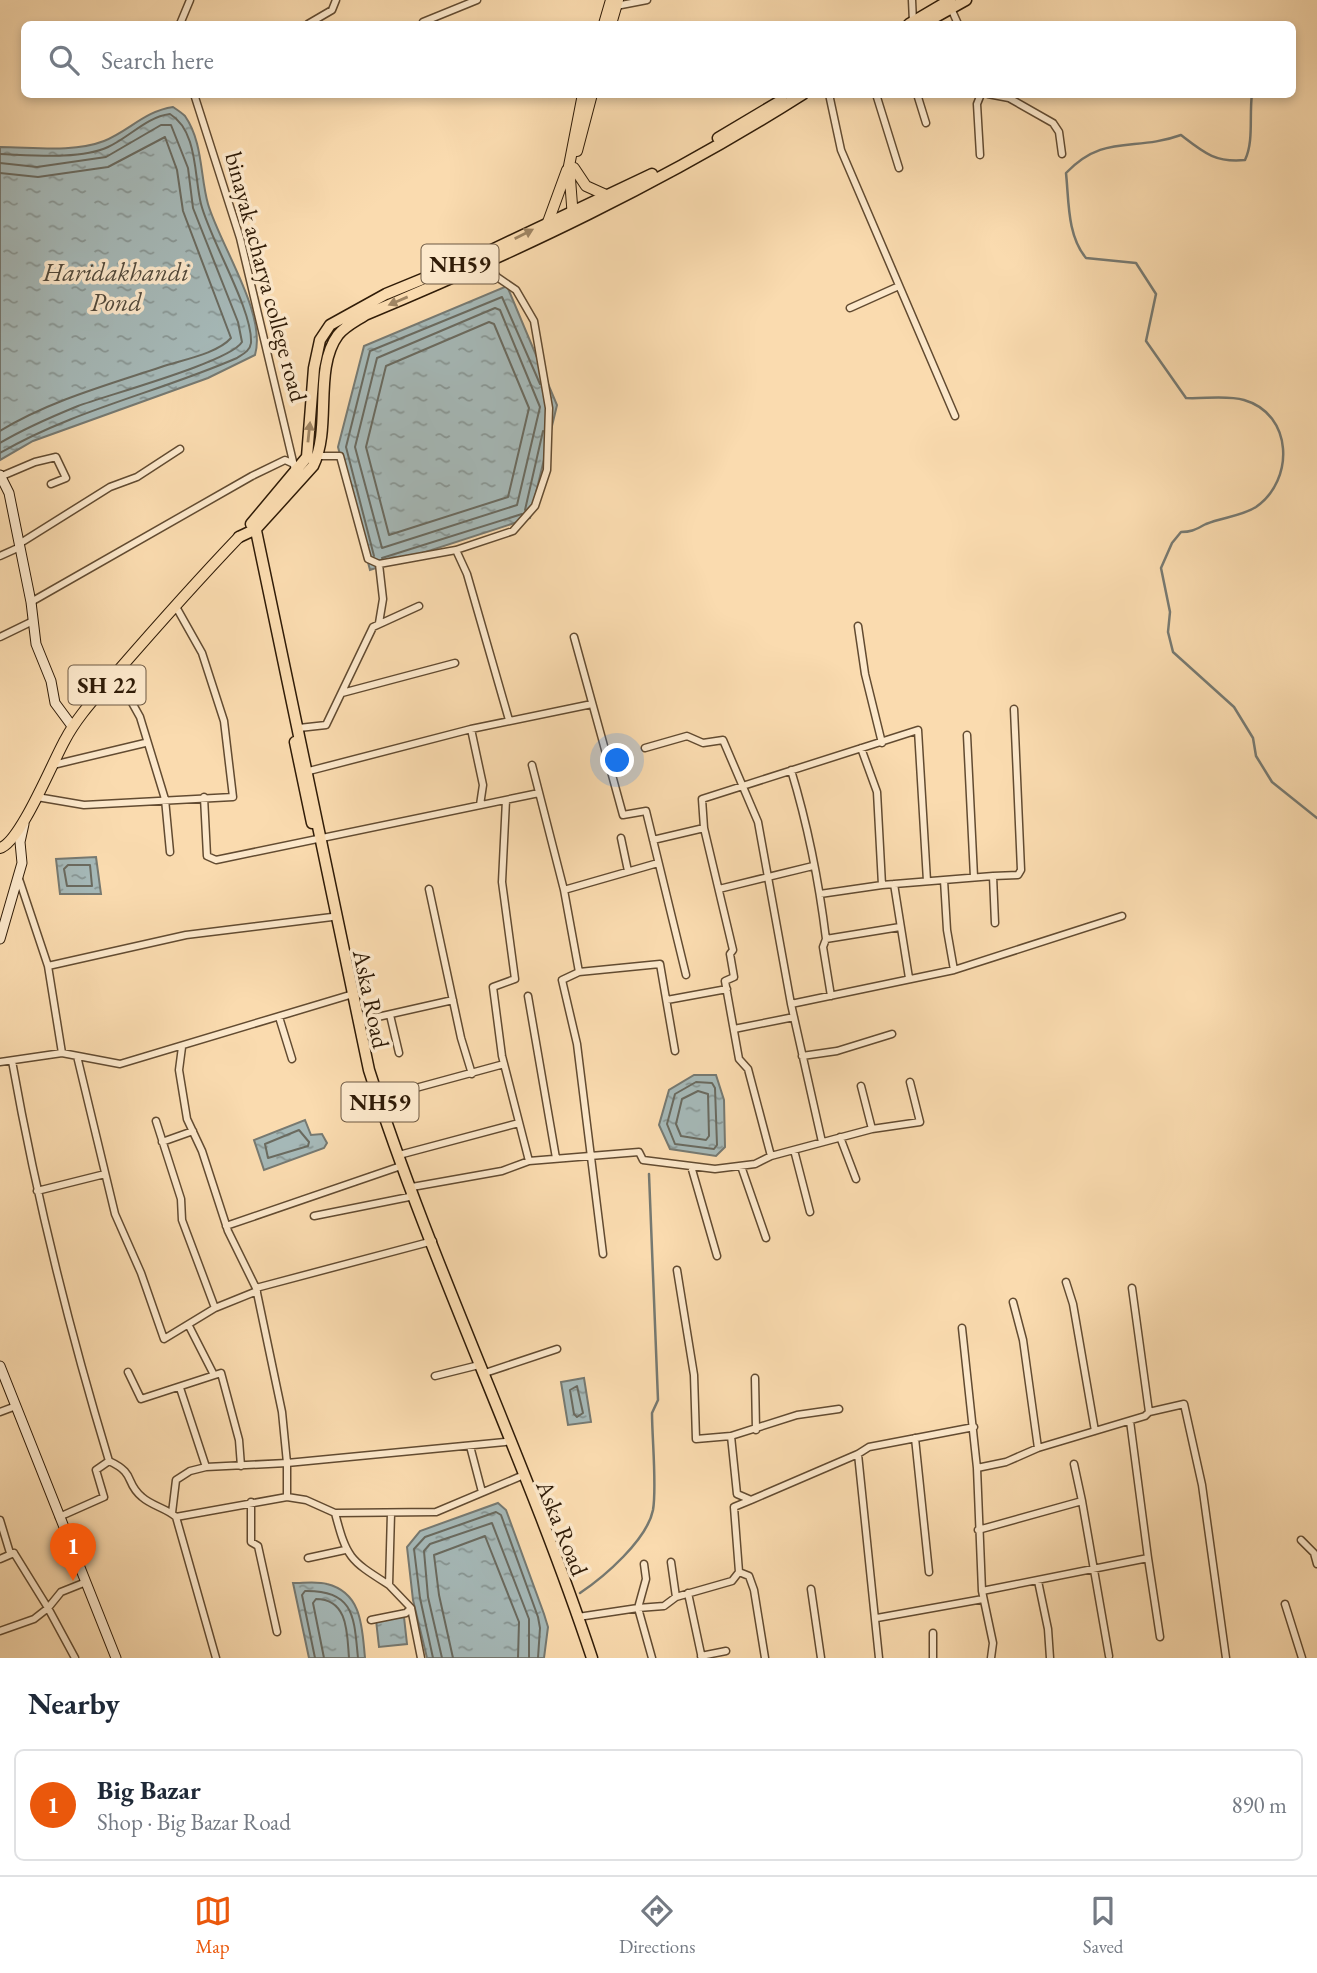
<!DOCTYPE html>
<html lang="en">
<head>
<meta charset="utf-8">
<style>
  :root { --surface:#fff; --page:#f6f6f7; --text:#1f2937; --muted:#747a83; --line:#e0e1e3; --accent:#ea580c }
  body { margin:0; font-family:"EB Garamond",serif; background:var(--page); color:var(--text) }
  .you { position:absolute; left:618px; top:761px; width:24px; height:24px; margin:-18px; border:5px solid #fff; border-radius:50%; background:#1a73e8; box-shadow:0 0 0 10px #1a73e833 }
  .badge { display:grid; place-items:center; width:46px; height:46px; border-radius:50%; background:var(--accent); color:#fff; font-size:23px; font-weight:700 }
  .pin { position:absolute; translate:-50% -58px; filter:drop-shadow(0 2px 4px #0008) }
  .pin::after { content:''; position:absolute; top:37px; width:24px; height:21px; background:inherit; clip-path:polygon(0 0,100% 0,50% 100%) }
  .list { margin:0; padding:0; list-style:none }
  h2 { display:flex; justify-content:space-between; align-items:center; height:91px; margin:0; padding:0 28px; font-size:30px }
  h2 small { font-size:23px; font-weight:400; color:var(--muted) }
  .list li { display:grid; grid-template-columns:46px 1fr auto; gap:21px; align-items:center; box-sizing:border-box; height:112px; margin:0 14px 14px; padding:0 14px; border:2px solid var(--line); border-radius:10px }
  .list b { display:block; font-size:26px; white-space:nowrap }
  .list p { margin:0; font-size:23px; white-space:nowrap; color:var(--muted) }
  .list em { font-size:23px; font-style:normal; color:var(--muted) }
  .icon { flex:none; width:38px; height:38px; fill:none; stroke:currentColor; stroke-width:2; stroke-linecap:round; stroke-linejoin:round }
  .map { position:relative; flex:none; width:1317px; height:1658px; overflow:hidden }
  .search { position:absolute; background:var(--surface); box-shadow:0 4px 10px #0003; left:21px; right:21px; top:21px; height:77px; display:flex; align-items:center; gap:18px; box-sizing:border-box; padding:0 24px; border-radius:10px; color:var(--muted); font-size:26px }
  .sheet { height:217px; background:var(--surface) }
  nav { display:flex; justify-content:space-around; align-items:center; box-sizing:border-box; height:98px; border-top:2px solid var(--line); background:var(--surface); font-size:19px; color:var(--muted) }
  nav a { display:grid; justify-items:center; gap:4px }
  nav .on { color:var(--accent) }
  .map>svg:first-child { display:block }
  .water { fill:url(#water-ripples); stroke:#767971; stroke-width:2 }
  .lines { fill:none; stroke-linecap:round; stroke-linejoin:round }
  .shore { stroke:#6a6a5f; stroke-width:2 }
  .stream { stroke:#767971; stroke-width:2.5 }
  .street-casing { stroke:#624b31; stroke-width:9 }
  .secondary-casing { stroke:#2f1b07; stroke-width:11 }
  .primary-casing { stroke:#2f1b07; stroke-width:12 }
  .highway-casing { stroke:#2f1b07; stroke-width:13 }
  .street { stroke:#fce8cb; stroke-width:6 }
  .secondary { stroke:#fce8cb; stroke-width:9 }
  .primary { stroke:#fadbaf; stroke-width:10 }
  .highway { stroke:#fadbaf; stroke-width:10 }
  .oneway { fill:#9f8563 }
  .labels { text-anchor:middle; stroke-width:7; stroke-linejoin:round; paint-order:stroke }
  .shield { fill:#fce8cb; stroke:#6c5842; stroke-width:2 }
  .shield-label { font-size:23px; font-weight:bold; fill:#2f1b07 }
  .street-label { font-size:24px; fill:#2f1b07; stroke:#fce8cb }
  .water-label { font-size:26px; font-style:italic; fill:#524a3c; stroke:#fce8cb }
</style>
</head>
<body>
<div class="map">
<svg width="1317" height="1658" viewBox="0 0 1317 1658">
  <defs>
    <pattern id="water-ripples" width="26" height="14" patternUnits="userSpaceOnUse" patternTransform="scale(1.75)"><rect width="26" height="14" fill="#a5b8b7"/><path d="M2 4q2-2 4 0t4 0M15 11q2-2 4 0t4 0" fill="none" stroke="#879593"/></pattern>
  </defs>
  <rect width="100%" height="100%" fill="#fadbaf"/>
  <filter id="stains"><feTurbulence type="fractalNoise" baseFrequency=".00286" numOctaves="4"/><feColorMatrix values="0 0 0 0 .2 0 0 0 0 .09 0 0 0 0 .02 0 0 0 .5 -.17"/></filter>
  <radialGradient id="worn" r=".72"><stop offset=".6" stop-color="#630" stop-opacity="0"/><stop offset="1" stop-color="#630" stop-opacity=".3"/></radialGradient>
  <path class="water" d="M173 107C176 109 182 113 185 116 203 142 200 176 208 204 220 245 267 314 255 355L208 378 33 441 0 460V147C32 147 73 153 104 141 129 131 145 111 173 107Z
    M507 286 557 405 530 518 370 570 338 447 364 346Z
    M96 857 101 894H60L56 859Z
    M694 1075H716L724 1100 725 1147 716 1156 670 1149 659 1125 669 1090Z
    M305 1120 311 1135 322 1134 327 1143 324 1148 264 1170 254 1140Z
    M584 1378 591 1422 568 1425 561 1382Z
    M498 1503 506 1510 544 1614 548 1627 544 1658H427L413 1600 407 1547 420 1531Z
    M293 1583C304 1583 318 1581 327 1584 363 1593 362 1629 365 1658H309Z
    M404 1617 407 1644 379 1647 376 1620Z"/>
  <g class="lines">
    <path class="shore" d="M0 154C30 155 80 160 108 147 130 137 146 117 170 114 198 131 194 177 201 204 210 240 253 310 251 343 250 351 243 354 237 358 159 392 74 410 0 453
      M0 163 37 167 106 157 161 125H171L188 168 193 208 238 322 242 342C230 362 107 395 78 406 51 417 25 428 0 443
      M0 173 38 177 108 167 165 137 177 170 183 211 231 338C217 354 181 360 161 367 107 385 49 401 0 431
      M495 308 500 310 540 407 517 505 382 548 355 447 377 358Z
      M489 322 494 324 529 408 508 497 389 535 366 447 386 366Z
      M525 510 543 431
      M374 556 346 447 370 351 502 297 540 384
      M382 558 522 514
      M68 865H90L92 886H67L64 869Z
      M696 1082 712 1083 715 1088 717 1145 714 1149 675 1144 667 1124 675 1094Z
      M698 1091 708 1094 709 1136 706 1140 681 1136 676 1124 682 1099Z
      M299 1130 309 1142 308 1146 268 1158 265 1144Z
      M577 1386 583 1413 577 1417 574 1414 570 1390Z
      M315 1658 302 1595 305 1591C355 1590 354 1618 358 1658
      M324 1658 313 1603 316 1599C349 1599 347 1635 349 1658
      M433 1658 420 1598 414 1549 425 1537 496 1512 501 1515 538 1617 540 1628 538 1658
      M442 1658 428 1597 424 1551 430 1544 492 1523 529 1619V1658
      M453 1658 439 1595 434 1555 485 1536 519 1622 518 1658"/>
    <path class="stream" d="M1252 94C1249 116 1254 141 1245 160 1215 163 1203 152 1181 135 1134 152 1104 133 1066 173 1069 201 1067 235 1086 258L1136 263 1156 294 1146 341 1186 398C1204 399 1227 395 1244 400 1293 414 1295 480 1256 507 1240 517 1222 517 1206 524 1196 529 1193 532 1181 532L1172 543 1161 568 1170 612 1168 632 1173 652 1234 707 1253 738 1256 756 1272 782 1317 818
      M580 1593C604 1577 647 1540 653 1510 657 1487 652 1438 652 1413L658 1400 649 1174"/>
    <defs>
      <path id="street" d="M912 0 913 22
        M616 6 647 0
        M950 6 958 24
        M423 22 477 0
        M180 24 190 0
        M308 24 332 10 336 0
        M194 94 240 238 295 470
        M829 94 841 150 955 416
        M876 94 899 168
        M917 94 926 123
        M988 94 1009 98 1053 123 1059 132 1062 154
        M980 155 977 104 981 94
        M850 308 899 286
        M315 456H340L368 559 379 564 456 550 513 531 535 506 547 470 549 408 534 321 516 290 497 277 486 262
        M2 476 35 462 56 457 66 478 51 484
        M19 544 110 487 137 477 180 449
        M456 550 467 574 509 720
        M0 556 20 547
        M31 602 252 476 285 460 296 465
        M379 623 383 599 379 564
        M858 626 865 674 882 743
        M0 637 33 621
        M574 637 623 815 646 811 686 975
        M116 674 140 717 165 799 170 852
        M342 693 455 663
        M299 728 326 725 373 627 419 606
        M471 729 483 785 480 805
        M967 735 974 877
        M645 748 687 736 703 743 723 740 758 822 791 1004 822 1142
        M861 748 877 792 882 885
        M53 765 145 743
        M532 765 564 890 579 972 562 980 577 1044 603 1254
        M791 770C808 826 819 882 826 939L823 947 831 996
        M309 771 471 729 592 704
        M37 797 84 805 233 797 224 721 202 653 175 605
        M204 797 207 856 216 860 539 793
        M506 800 502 882 515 979 493 987 502 1056 529 1161
        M621 838 628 871
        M653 840 704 828
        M19 879 48 966 62 1053
        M944 880 947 930 954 970
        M894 884 909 978
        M429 889 461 1038 472 1074
        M719 889 813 866
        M564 890 658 863
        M820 894 882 885 993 876
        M995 923 993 876 1018 875 1021 870 1014 709
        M826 939 900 927
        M48 966 186 935 332 917
        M579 972 660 964 675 1051
        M528 996 556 1158
        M667 1000 727 989
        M791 1004 954 970 1122 916
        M390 1015 399 1053
        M279 1017 292 1059
        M360 1021 453 1000
        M734 1029 794 1017
        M182 1047 179 1070 187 1119 202 1151 228 1231 256 1288 282 1412 287 1463 505 1442
        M77 1056 115 1214 141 1273 164 1339 215 1308 257 1291
        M802 1056 837 1051 892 1034
        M12 1061C36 1196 69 1329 109 1461
        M0 1062 62 1053 120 1064 353 994
        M861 1086 872 1129
        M379 1098 504 1064
        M156 1121 181 1199 182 1220 215 1308
        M840 1137 856 1179
        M162 1142 193 1131
        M794 1150 810 1212
        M399 1155 519 1123
        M771 1156 748 1069 739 1059 725 981 734 977 730 954 733 950 704 828 702 799 918 730 927 881
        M691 1166 717 1256
        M741 1166 766 1238
        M37 1191 105 1174
        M314 1216 409 1197 412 1187 502 1171 529 1161 639 1152 643 1160 715 1169 755 1164 771 1156 872 1129 920 1122 910 1082
        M226 1226 398 1167
        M677 1270 694 1375 696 1439 731 1436
        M1066 1282 1073 1304 1095 1431
        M256 1288 433 1241
        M1013 1302 1023 1340 1038 1448
        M189 1326 214 1375
        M962 1328 977 1468 982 1591 993 1643 991 1658
        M128 1372 141 1399 221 1373 239 1440 241 1466
        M485 1373 557 1349
        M435 1376 475 1366
        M755 1378 756 1430
        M180 1388 206 1467 287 1463V1497
        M839 1409 797 1415 731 1436 737 1494 751 1500 858 1454 869 1447 974 1427
        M0 1412 16 1406
        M1149 1412 1184 1404 1202 1485 1226 1658
        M915 1438 929 1572
        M470 1446 482 1492
        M858 1454 879 1658
        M1074 1464 1082 1501
        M977 1468 1006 1462 1038 1448 1145 1416 1149 1412 1132 1288
        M751 1500 734 1507 739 1572 749 1576 754 1590 765 1658
        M251 1502V1542L258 1546 277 1632
        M172 1513 176 1480 190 1471 206 1467
        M335 1513C347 1559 350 1560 389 1585
        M391 1513 389 1585 411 1608 421 1658
        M59 1517 104 1497 96 1470 109 1461C137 1474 124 1482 142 1497 152 1506 166 1508 176 1517L216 1658
        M176 1517 287 1497 306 1500 335 1513 436 1512 519 1477
        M0 1520 10 1553H14L0 1559
        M978 1530 1082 1501 1109 1656
        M1301 1540 1314 1553 1317 1564
        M14 1553 48 1608 61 1592 86 1582
        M308 1558 345 1550
        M1148 1558 1160 1637
        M671 1562 676 1597
        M1038 1581 1048 1629 1050 1658
        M811 1589 821 1658
        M982 1591 1148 1558 1130 1421
        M688 1593 701 1654
        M1285 1604 1302 1658
        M578 1617 638 1608 646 1579 644 1564
        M877 1618 983 1599
        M371 1620 406 1613 411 1608
        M0 1631 34 1619 48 1608 75 1658
        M933 1633V1658
        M701 1656 726 1651
        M652 1658 638 1608 664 1606 676 1597 732 1581 739 1572"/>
      <path id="secondary" d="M0 475 9 493 31 602 36 644 51 681 55 703 72 726
        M0 939 22 863 20 842 24 824
        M0 1366 116 1658"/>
      <path id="primary" d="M604 24 611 0
        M611 24 618 0
        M577 151 592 94
        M574 168 586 186 606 195
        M573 218 569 166 583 94
        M548 222 567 170
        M0 848C20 843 53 761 65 740 78 715 99 694 117 672 157 626 197 581 239 537"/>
      <path id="highway" d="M909 24 950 0
        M923 24 966 0
        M718 138 782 100
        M254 521 369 1070C433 1270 526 1459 592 1658
        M251 524 307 457 314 368 320 340 330 325 386 294 481 255 652 174
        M239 537 256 529 313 466C332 428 313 369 338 335 345 326 356 321 365 315 516 252 665 182 803 94
        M295 742 312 823"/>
    </defs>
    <use href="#street" class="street-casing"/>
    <use href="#secondary" class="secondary-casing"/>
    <use href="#primary" class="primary-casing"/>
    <use href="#highway" class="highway-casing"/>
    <use href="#street" class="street"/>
    <use href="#secondary" class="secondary"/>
    <use href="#primary" class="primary"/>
    <use href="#highway" class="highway"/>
  </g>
  <defs><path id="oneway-solid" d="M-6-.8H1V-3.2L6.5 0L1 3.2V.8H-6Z" transform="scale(1.75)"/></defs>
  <g class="oneway">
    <use href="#oneway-solid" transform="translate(524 234) rotate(-27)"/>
    <use href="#oneway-solid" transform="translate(398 301) rotate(157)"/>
    <use href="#oneway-solid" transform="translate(309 432) rotate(-84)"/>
  </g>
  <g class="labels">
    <g class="shield">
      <rect x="421.5" y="244.5" width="77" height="39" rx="5"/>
      <rect x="68.5" y="665.5" width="77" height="39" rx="5"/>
      <rect x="341.5" y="1082.5" width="77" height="39" rx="5"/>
    </g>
    <g class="shield-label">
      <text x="460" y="272">NH59</text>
      <text x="107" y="693">SH 22</text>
      <text x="380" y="1110">NH59</text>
    </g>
    <g class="street-label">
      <text transform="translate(266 277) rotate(75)" y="8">binayak acharya college road</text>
      <text transform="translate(371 999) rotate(78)" y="8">Aska Road</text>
      <text transform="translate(562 1528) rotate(68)" y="8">Aska Road</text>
    </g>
    <g class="water-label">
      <text x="116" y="281">Haridakhandi<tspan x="116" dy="30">Pond</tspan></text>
    </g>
  </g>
  <rect width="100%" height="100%" filter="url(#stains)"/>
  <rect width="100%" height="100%" fill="url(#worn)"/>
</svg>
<div class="you"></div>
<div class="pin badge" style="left:73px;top:1581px">1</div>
<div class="search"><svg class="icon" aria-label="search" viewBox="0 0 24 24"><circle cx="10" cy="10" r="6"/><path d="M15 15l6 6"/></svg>Search here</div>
</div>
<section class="sheet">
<h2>Nearby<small></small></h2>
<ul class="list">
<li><span class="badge">1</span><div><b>Big Bazar</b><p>Shop · Big Bazar Road</p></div><em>890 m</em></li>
</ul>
</section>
<nav>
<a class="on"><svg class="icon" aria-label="map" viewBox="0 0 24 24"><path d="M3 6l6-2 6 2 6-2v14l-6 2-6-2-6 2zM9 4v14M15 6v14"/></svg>Map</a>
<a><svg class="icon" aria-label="directions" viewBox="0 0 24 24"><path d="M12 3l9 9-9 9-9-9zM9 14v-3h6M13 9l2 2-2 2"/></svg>Directions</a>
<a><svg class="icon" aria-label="saved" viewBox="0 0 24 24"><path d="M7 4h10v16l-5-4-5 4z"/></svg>Saved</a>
</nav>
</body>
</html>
